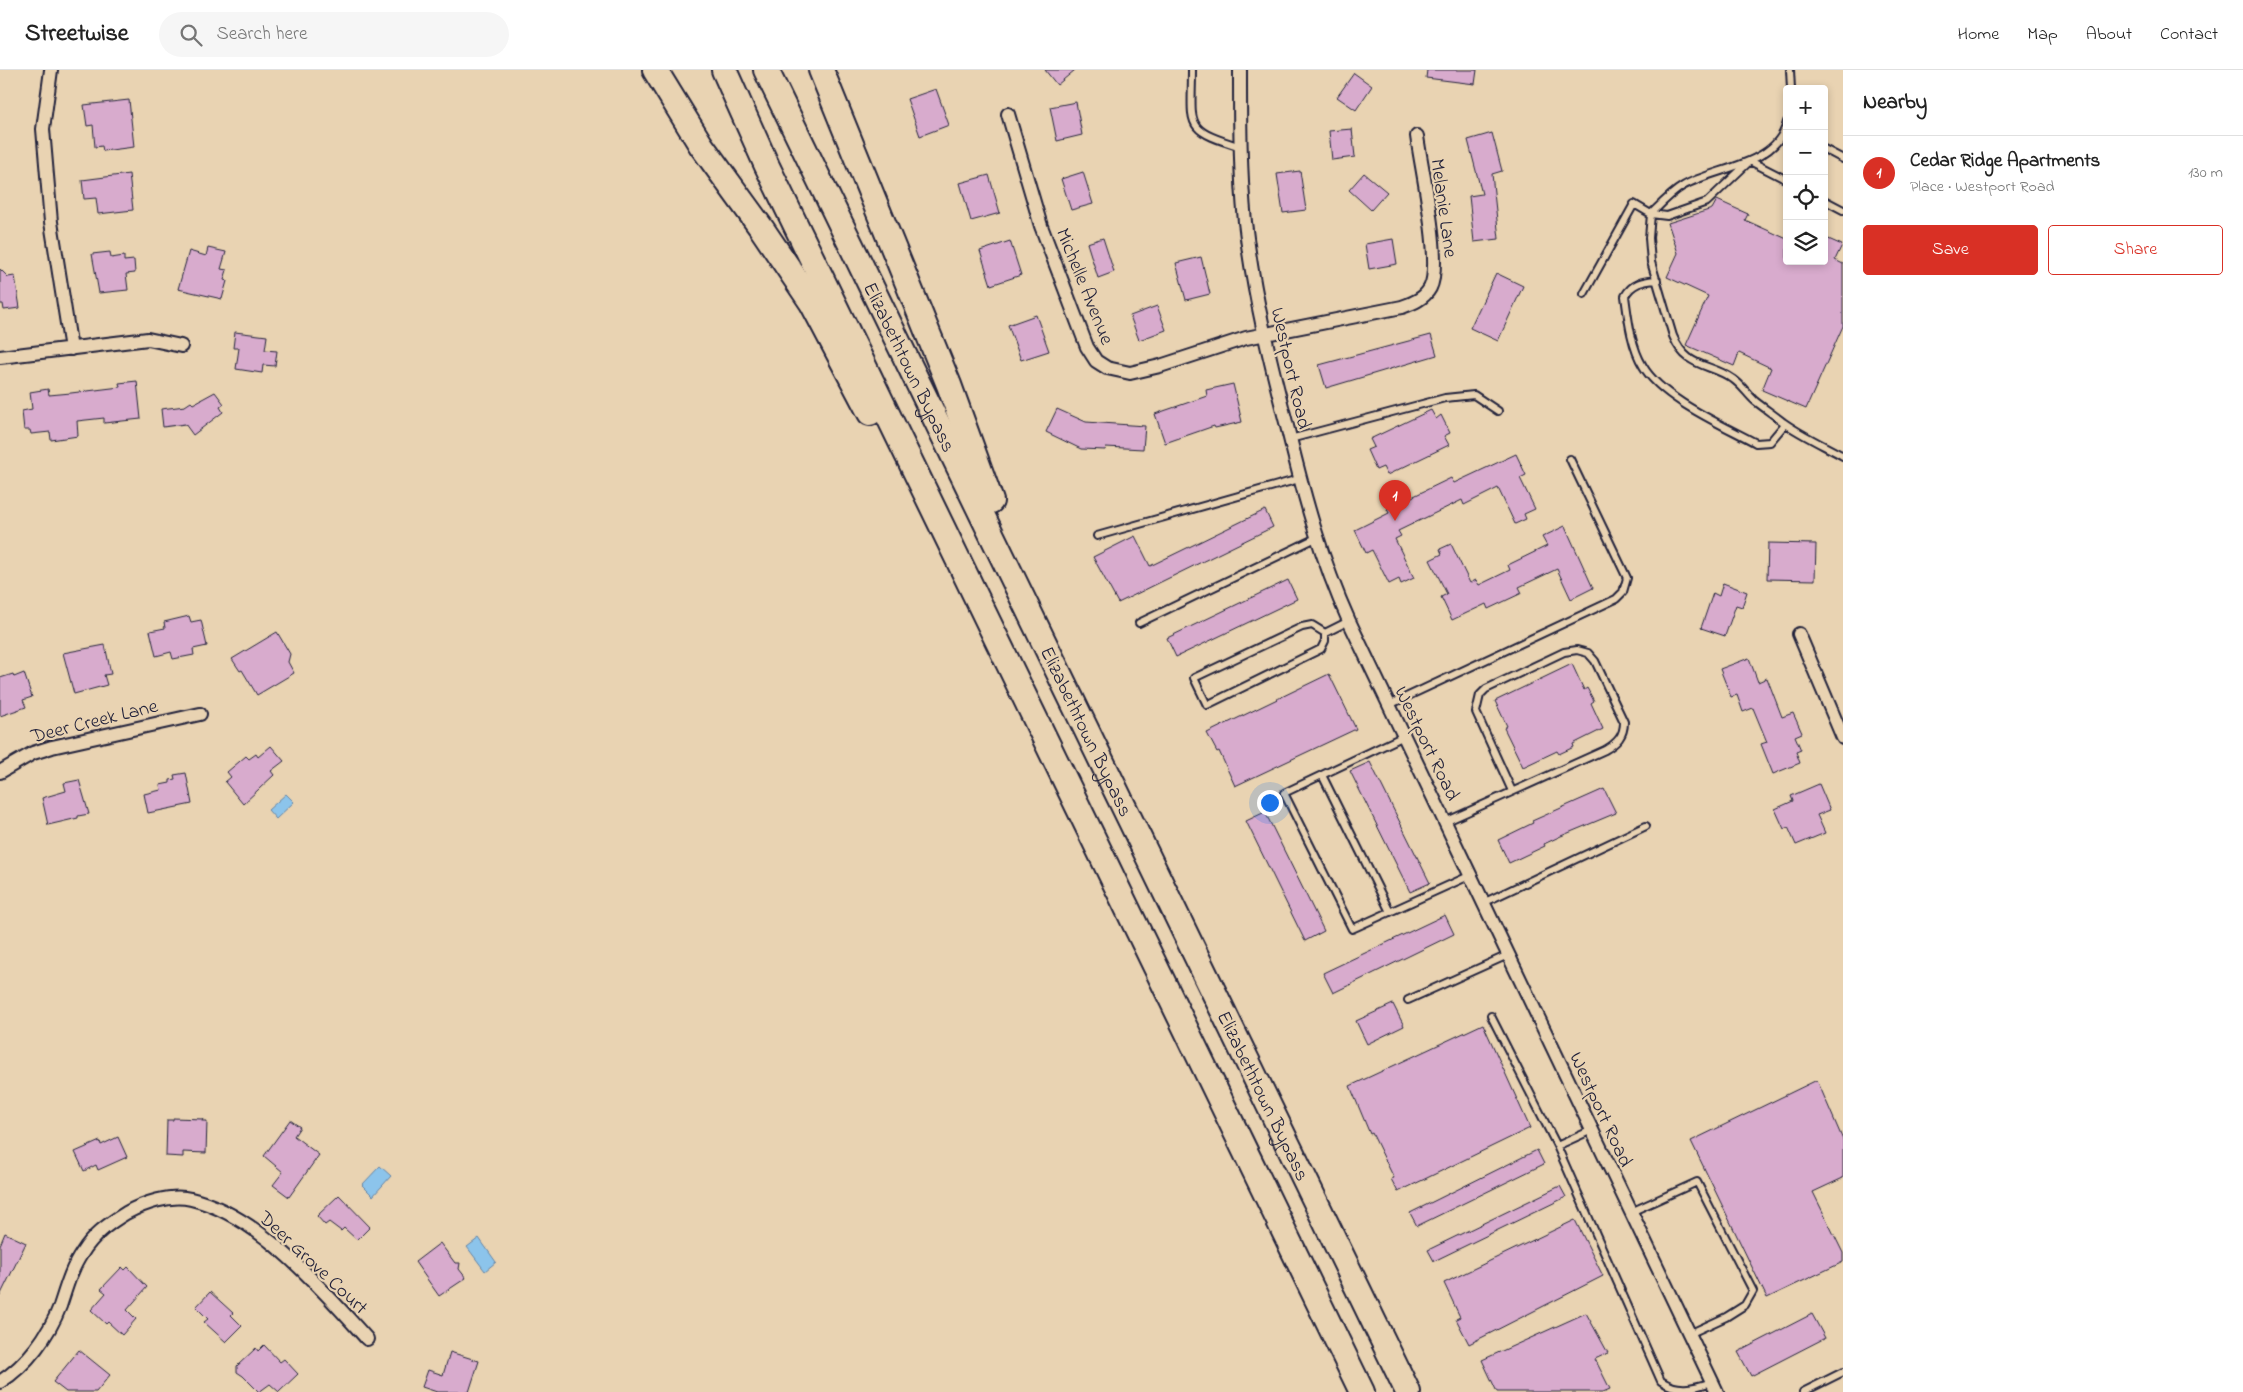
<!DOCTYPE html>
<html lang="en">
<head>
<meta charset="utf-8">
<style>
  :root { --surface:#fff; --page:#f6f6f6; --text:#222; --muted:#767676; --line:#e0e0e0; --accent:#d93025 }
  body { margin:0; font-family:"Indie Flower",sans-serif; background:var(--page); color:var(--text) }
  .controls { position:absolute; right:15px; top:15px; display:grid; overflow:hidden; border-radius:5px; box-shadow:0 2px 8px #0003 }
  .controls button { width:45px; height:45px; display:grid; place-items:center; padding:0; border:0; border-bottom:1px solid var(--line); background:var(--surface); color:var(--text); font:25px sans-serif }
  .you { position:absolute; left:1269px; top:732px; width:18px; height:18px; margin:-12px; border:4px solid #fff; border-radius:50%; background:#1a73e8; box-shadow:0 0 0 8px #1a73e833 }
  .badge { display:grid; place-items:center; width:32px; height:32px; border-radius:50%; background:var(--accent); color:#fff; font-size:16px; font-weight:700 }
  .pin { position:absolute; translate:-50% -41px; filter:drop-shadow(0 1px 2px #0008) }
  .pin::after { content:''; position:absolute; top:26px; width:18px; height:15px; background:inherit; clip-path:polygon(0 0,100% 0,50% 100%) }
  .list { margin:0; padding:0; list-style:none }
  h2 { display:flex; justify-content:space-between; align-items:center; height:65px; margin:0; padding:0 20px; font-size:21px }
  h2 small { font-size:16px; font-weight:400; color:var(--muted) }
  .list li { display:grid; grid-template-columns:32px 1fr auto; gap:15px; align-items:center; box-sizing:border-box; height:75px; padding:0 20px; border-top:1px solid var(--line) }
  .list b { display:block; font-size:19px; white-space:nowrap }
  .list p { margin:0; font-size:16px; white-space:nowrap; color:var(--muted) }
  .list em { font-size:16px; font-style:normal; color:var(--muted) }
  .actions { display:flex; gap:10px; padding:15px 20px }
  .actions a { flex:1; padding:11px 0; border:1px solid var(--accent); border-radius:5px; text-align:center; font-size:18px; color:var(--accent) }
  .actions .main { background:var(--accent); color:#fff }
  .icon { flex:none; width:28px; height:28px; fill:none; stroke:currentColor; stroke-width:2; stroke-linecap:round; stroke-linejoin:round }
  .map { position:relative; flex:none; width:1843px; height:1322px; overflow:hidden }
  header { display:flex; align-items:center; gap:30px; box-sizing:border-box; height:70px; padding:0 25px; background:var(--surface); border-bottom:1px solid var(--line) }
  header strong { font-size:24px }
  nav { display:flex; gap:28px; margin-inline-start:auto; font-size:18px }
  .search { width:350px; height:45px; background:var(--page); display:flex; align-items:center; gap:12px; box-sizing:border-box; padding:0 18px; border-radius:28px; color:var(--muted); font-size:19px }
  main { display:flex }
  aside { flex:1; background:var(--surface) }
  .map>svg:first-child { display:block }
  .water { fill:#8cc4eb; stroke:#6283a5 }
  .building { fill:#d8abcd; stroke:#22223b }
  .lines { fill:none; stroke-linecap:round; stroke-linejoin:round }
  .lane-casing { stroke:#22223b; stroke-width:10 }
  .street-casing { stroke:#22223b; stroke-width:16 }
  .highway-casing { stroke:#22223b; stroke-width:28 }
  .lane { stroke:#e9d3b2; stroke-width:6 }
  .street { stroke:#e9d3b2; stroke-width:12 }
  .highway { stroke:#e9d3b2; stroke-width:24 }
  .labels { text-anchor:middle; stroke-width:4.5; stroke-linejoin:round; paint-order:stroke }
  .street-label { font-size:20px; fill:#22223b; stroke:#e9d3b2 }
</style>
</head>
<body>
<header>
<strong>Streetwise</strong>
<div class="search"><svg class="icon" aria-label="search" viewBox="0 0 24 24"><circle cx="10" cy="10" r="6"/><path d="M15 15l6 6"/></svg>Search here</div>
<nav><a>Home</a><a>Map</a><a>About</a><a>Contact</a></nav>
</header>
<main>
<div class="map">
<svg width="1843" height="1322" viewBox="0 0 1843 1322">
  <rect width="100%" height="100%" fill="#e9d3b2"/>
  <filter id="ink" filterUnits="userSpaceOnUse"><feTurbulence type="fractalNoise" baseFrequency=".02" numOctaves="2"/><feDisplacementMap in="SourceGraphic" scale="10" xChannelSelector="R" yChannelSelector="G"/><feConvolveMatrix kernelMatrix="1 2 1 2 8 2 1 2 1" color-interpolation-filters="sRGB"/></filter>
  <g filter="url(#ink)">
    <path class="water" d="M286 724 294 732 276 749 268 740Z
      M380 1096 391 1106 373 1126 362 1115Z
      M479 1168 496 1192 485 1201 467 1177Z"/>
    <path class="building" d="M1045 0H1075L1057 15Z
      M1427 0H1477L1475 14 1426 8Z
      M1354 3 1372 16 1356 40 1337 27Z
      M936 19 949 55 920 66 907 29Z
      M129 30 134 77 103 81 102 76 95 77 93 55 87 56 84 35Z
      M1076 32 1082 65 1057 71 1050 37Z
      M1352 59 1355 87 1332 90 1329 61Z
      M1492 63 1502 101 1492 104 1499 169 1474 172 1469 126 1482 124 1468 70Z
      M1300 101 1306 140 1283 143 1277 104Z
      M1083 102 1093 134 1071 140 1061 109Z
      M1364 103 1387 122 1371 140 1349 120Z
      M129 104 133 140 98 144 96 128 84 129 82 110Z
      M989 105 1000 143 971 151 960 113Z
      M1717 130 1748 144 1745 150 1787 169V191H1824V167L1842 175 1835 190 1843 194V256L1806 339 1762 320 1771 298 1739 283 1734 296 1686 275 1708 226 1667 207 1678 183 1668 153 1712 139Z
      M1103 168 1114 202 1098 208 1087 173Z
      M1393 169 1397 194 1369 199 1365 174Z
      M1010 171 1021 205 991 215 980 181Z
      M208 178 226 182 221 199 227 200 224 210 227 211 222 229 178 219 189 181 206 186Z
      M110 182 111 188 124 186V191L134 190 135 203 126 204 128 220 99 223 92 184Z
      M1201 187 1210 224 1186 230 1176 193Z
      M0 199 8 207 15 206 20 238 4 240 3 234H0Z
      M1496 203 1523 216 1498 271 1470 258Z
      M1157 236 1166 260 1139 270 1130 246Z
      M1036 245 1049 281 1021 290 1008 255Z
      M235 262 267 266 265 280 277 281 275 296 263 295 262 303 236 299 239 278H233Z
      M1431 265 1437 285 1326 318 1319 295Z
      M137 311 141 349 104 353V348L77 351 78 366 51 370 50 362 31 364 30 360H24L22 341 32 339 30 322 48 319 49 325 71 323 120 317 119 313Z
      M1233 314 1242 352 1215 358 1214 356 1165 373 1155 344 1207 326 1206 320Z
      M215 322 224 334 220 337 223 342 193 365 185 354 163 357 161 339 185 336 191 332 193 334Z
      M1057 339 1086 352 1145 356 1143 379 1106 377 1105 380 1081 379 1046 362Z
      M1431 340 1436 349 1441 345 1450 363 1444 366 1449 375 1387 405 1383 397 1376 400 1367 380 1374 377 1370 369Z
      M1516 384 1526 405 1520 408 1535 439 1524 444 1526 449 1515 454 1498 418 1464 435 1462 430 1398 461 1401 466 1395 469 1414 508 1401 514 1399 509 1389 514 1372 480 1366 483 1355 460 1389 443 1387 439 1451 408 1454 413Z
      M1265 440 1273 457 1118 533 1093 487 1135 466 1150 496Z
      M1565 456 1593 518 1571 529 1557 499 1519 517 1522 523 1488 539 1486 534 1452 550 1441 527 1447 524 1430 490 1442 484 1440 479 1451 474 1470 513 1476 510 1479 515 1510 500 1508 495 1547 476 1542 467Z
      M1768 473 1816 474 1815 510 1767 509Z
      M1288 510 1297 529 1176 587 1167 568Z
      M1723 513 1747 522 1742 537 1736 535 1725 566 1701 558 1713 523 1719 526Z
      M189 546 191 552 201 550 207 576 193 579 194 585 173 589 171 582 156 586 150 561 165 558 164 552Z
      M277 562 290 584 288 592 294 603 257 625 242 600 240 601 232 589Z
      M105 575 111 604 104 605 107 615 74 624 63 583Z
      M1749 588 1758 612 1767 608 1782 647 1793 643 1802 663 1795 666 1801 680 1796 682 1800 693 1773 704 1761 674 1767 672 1753 638 1743 642 1737 625 1731 627 1720 599Z
      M1572 594 1584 620 1587 618 1594 631 1591 633 1603 659 1573 674 1574 677 1559 684 1557 681 1523 697 1504 658 1507 656 1495 631Z
      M24 603 32 627 23 630 26 637 0 646V608L13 604 14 607Z
      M1329 604 1356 659 1235 716 1219 681 1217 682 1207 663Z
      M271 676 284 691 271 701 274 705 243 734 225 712 231 707 227 702 246 686 249 689 256 684 258 687Z
      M1370 692 1430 813 1410 822 1350 701Z
      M186 703 192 734 148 743 144 724 161 720 160 715 170 713V710L175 709 174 705Z
      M79 710 89 744 78 746V748L48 755 42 728 66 721 64 713Z
      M1819 714 1830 740 1817 745 1825 763 1796 775 1788 757 1784 759 1775 739 1793 731 1791 726Z
      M1604 719 1616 743 1561 766 1544 774 1545 776 1509 793 1498 770 1533 753 1532 751Z
      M1265 742 1324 861 1305 871 1246 751Z
      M1445 845 1454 864 1333 923 1323 903Z
      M1393 934 1404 956 1367 974 1356 951Z
      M1483 954 1530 1058 1398 1122 1391 1109 1394 1108 1372 1063 1370 1064 1350 1016Z
      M1817 1010 1843 1070V1108L1813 1122 1843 1183V1192L1767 1228 1691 1071Z
      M173 1048 203 1049 202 1051H207L206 1083 183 1082V1087L166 1086 167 1050H173Z
      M290 1050 300 1057 294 1066 319 1085 289 1127 273 1115 283 1102 264 1086Z
      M118 1067 127 1087 98 1100 96 1095 84 1101 75 1082 100 1071 101 1075Z
      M1537 1080 1544 1094 1417 1156 1410 1143Z
      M1560 1116 1566 1127 1434 1191 1428 1180Z
      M339 1125 370 1157 357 1170 344 1158 341 1161 329 1152 325 1155 317 1146Z
      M1575 1150 1603 1206 1469 1274 1456 1249 1460 1247 1444 1213Z
      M5 1163 26 1173 0 1226V1175Z
      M440 1173 455 1193H460L459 1199 466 1208 439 1226 415 1192Z
      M122 1197 125 1200 128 1197 147 1217 127 1240 136 1249 122 1265 108 1252 106 1254 91 1240 106 1223 101 1219Z
      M210 1222 233 1243 231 1245 242 1256 226 1272 204 1252 208 1249 196 1237Z
      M1586 1243 1608 1283 1595 1289 1610 1319 1603 1322H1497L1482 1290Z
      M1812 1244 1825 1268 1751 1306 1738 1282Z
      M264 1275 280 1292 284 1289 298 1304 279 1322 270 1314 259 1322 243 1306 237 1302V1296L256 1278 258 1281Z
      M79 1280 110 1305 96 1322H66L53 1312Z
      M450 1282 479 1291 469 1322H437L422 1317 428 1300 443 1305Z"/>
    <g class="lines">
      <defs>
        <path id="lane" d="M1192 0C1192 57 1183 59 1241 77
          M1790 0 1791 19
          M1824 79 1843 89
          M1787 110 1750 91 1707 132 1667 146 1651 144 1649 168 1651 192 1673 266C1687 300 1709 292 1733 309 1742 315 1747 324 1755 331 1764 338 1774 345 1783 352 1801 365 1823 375 1843 386
          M1824 130 1843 140
          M1657 210C1643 211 1632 213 1625 226 1628 248 1631 277 1643 296 1662 329 1723 355 1756 373L1770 372 1785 354
          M1584 224 1634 134 1651 144C1661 134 1671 123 1683 116 1715 97 1777 96 1787 52
          M1290 369 1445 328 1474 325 1498 341
          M1097 466 1299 409
          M1139 553 1316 468
          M1325 563 1312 555 1302 557 1194 608 1207 635 1321 579 1325 571V563L1349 551
          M1389 635 1616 529 1623 522 1627 508 1570 389
          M1404 666 1284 723 1352 859 1469 806
          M1322 705 1390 842
          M1445 752 1605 680C1617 673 1624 666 1624 652L1595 591 1588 583 1577 580 1564 582 1486 619 1480 625 1476 642 1512 721
          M1483 833 1646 756
          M1408 930 1508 885
          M1491 946 1557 1076 1661 1311C1678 1322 1691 1319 1712 1312
          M1557 1076 1592 1060
          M1631 1142 1697 1112 1753 1221 1745 1235 1726 1247 1689 1264
          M1803 1322 1843 1302"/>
        <path id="street" d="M51 0 43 59 51 152 71 279
          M1240 0C1240 51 1240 101 1245 152 1253 222 1270 291 1288 360 1304 426 1321 489 1349 551L1717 1322
          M1008 44 1041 156 1087 277 1096 291 1107 298 1130 303 1160 296 1246 268 1402 237C1413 233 1424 229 1430 218 1443 194 1421 97 1417 66
          M0 287 148 269 181 276
          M1799 564 1843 668
          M0 702 33 683 52 677 200 644
          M0 1312C27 1295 49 1265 60 1236 66 1218 71 1199 82 1183 93 1165 108 1154 126 1143 144 1133 170 1124 191 1129 259 1145 322 1219 367 1269"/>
        <g id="highway">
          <path d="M655 0 701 75 762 159 812 233 870 343"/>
          <path d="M724 0 767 96 1362 1322"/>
          <path id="s1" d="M766 0 1408 1322"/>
          <path d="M821 0 949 315 991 431"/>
        </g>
      </defs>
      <use href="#lane" class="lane-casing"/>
      <use href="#street" class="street-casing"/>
      <use href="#highway" class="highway-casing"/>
      <use href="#lane" class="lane"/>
      <use href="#street" class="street"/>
      <use href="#highway" class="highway"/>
    </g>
  </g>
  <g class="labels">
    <g class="street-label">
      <text transform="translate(1445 138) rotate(82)" y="7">Melanie Lane</text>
      <text transform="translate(1086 216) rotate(68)" y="7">Michelle Avenue</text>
      <text dy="7" stroke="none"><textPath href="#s1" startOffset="330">Elizabethtown Bypass</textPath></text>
      <text transform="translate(1292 298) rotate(77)" y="7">Westport Road</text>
      <text transform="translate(94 650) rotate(-14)" y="7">Deer Creek Lane</text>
      <text dy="7" stroke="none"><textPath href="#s1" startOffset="735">Elizabethtown Bypass</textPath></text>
      <text transform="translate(1428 673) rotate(64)" y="7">Westport Road</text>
      <text dy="7" stroke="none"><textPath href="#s1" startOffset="1140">Elizabethtown Bypass</textPath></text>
      <text transform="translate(1602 1039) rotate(65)" y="7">Westport Road</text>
      <text transform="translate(314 1192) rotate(43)" y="7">Deer Grove Court</text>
    </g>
  </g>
</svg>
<div class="controls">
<button>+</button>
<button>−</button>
<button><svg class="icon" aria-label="locate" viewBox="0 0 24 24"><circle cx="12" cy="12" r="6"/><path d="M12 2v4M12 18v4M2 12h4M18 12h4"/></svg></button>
<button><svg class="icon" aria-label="layers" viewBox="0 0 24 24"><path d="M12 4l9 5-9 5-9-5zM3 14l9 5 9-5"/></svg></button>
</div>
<div class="you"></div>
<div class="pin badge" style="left:1395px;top:451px">1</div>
</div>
<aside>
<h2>Nearby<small></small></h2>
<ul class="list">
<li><span class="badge">1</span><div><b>Cedar Ridge Apartments</b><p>Place · Westport Road</p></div><em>130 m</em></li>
</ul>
<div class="actions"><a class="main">Save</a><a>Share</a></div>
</aside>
</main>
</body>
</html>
